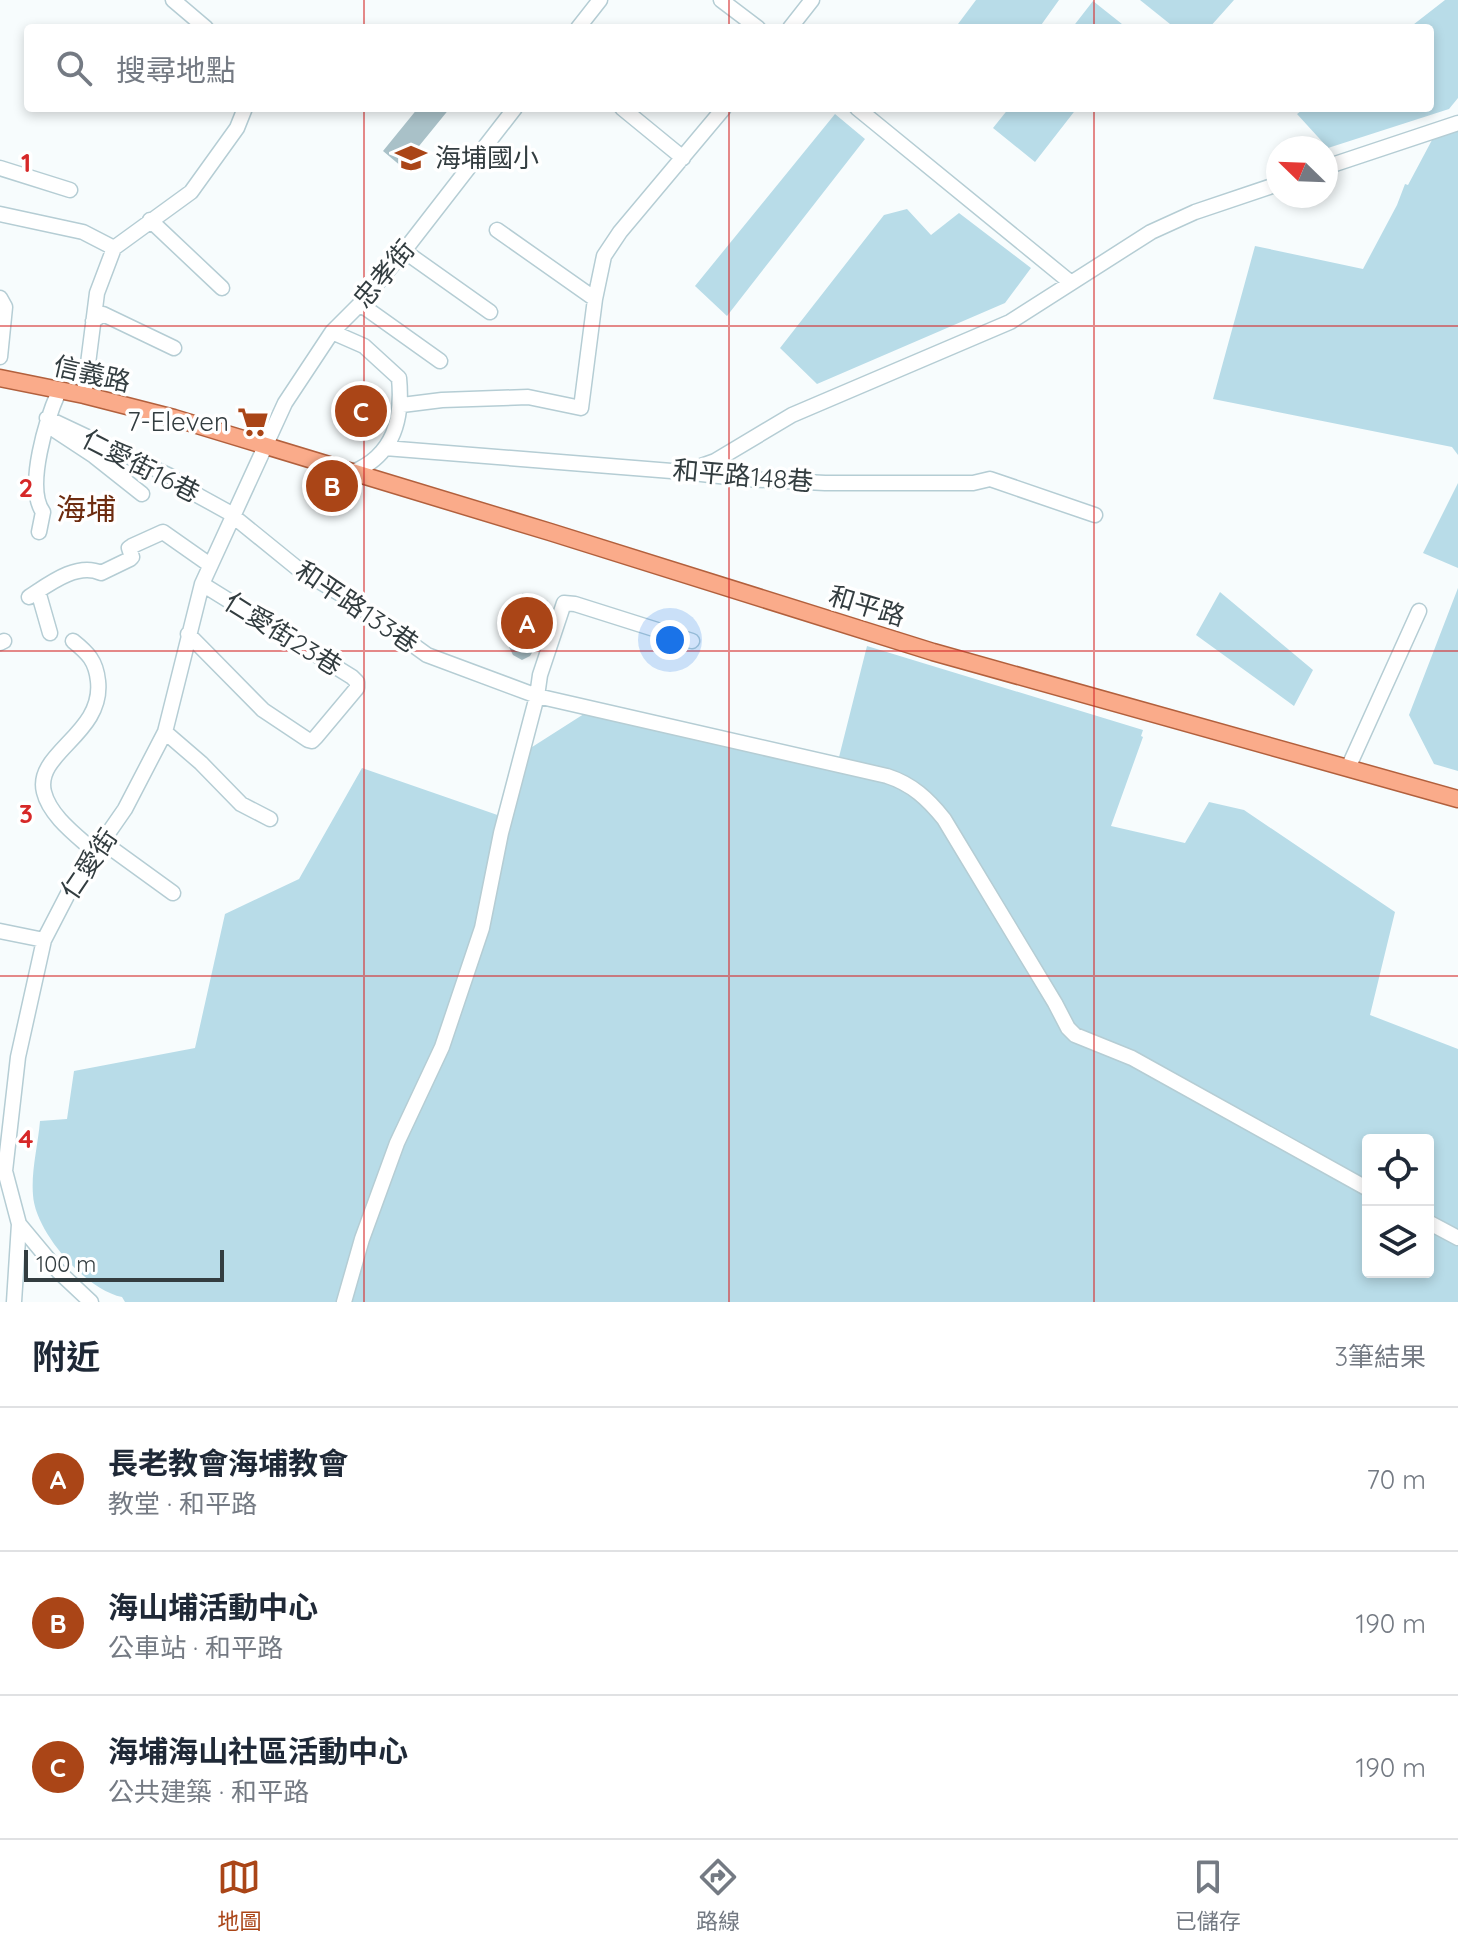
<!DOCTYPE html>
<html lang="zh-TW">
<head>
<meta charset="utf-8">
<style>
  :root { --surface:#fff; --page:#f6f6f7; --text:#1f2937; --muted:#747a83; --line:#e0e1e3; --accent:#aa4517 }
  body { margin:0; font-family:Quicksand,"Noto Sans TC",sans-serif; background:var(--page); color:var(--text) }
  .controls { position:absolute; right:24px; bottom:24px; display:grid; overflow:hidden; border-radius:8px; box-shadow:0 4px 12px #0003 }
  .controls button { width:72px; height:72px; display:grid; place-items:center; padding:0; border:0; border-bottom:2px solid var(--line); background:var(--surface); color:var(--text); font:40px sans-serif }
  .compass { position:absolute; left:1266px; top:136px; width:72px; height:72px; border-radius:50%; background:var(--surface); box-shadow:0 4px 12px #0003; rotate:293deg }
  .scale { position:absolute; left:24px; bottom:20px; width:200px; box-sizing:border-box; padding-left:8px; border:4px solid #333d40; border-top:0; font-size:22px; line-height:28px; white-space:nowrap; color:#333d40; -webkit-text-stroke:6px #fff; paint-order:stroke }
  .you { position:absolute; left:670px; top:640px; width:28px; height:28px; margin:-20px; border:6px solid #fff; border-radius:50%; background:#1a73e8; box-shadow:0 0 0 12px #1a73e833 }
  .badge { display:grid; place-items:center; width:52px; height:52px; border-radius:50%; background:var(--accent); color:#fff; font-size:26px; font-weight:700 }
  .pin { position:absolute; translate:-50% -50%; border:4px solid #fff; box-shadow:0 2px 8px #0006 }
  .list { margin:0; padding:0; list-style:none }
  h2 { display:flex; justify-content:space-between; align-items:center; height:104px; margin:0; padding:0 32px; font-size:34px }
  h2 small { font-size:26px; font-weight:400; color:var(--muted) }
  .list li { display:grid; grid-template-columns:52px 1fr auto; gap:24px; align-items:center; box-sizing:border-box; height:144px; padding:0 32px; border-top:2px solid var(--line) }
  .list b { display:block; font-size:30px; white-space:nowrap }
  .list p { margin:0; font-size:26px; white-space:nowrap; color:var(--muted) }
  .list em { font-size:26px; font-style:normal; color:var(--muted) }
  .icon { flex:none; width:44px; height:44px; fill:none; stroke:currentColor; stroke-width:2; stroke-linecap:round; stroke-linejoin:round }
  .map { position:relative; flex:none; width:1458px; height:1302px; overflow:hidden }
  .search { position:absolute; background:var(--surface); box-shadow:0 4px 12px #0003; left:24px; right:24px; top:24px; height:88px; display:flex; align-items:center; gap:20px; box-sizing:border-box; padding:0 28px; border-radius:8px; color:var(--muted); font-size:30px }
  .sheet { height:536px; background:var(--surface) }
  nav { display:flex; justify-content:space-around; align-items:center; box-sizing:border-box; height:112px; border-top:2px solid var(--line); background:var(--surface); font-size:22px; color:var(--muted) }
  nav a { display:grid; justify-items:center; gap:4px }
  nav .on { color:var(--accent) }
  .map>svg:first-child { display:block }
  .water { fill:#b8dce8; fill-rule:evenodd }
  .building { fill:#a9c1c8 }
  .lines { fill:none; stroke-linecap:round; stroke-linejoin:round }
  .minor-casing { stroke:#b5cdd4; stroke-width:17 }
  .major-casing { stroke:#b2603d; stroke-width:19 }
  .minor { stroke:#fff; stroke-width:14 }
  .major { stroke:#faab8a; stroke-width:16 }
  .grid { fill:none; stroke:#d62828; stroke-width:2; stroke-opacity:0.55 }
  .labels { text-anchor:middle; stroke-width:7; stroke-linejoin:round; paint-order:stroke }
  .poi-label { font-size:26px; fill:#333d40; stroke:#fff; text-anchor:start }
  .street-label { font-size:26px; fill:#333d40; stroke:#fff }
  .quarter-label { font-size:30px; fill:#6d2c10; stroke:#fff }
  .grid-label { font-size:26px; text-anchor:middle; font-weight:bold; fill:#d62828; stroke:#fff; stroke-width:7; stroke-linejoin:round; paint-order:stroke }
</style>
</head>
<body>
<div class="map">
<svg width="1458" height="1302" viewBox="0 0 1458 1302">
  <rect width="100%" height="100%" fill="#f7fcfd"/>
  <path class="water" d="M976 0H1059L1039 28H955Z
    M1140 0H1234L1209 28H1175Z
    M1445 0H1458V98L1449 109 1328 148 1297 114 1305 108H1430V28H1409Z
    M1093 1 1127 28H1072Z
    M1009 108H1077L1035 162 993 128Z
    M835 114 865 139 727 316 695 286Z
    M1458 131V455L1452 447 1213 399 1255 246 1363 269 1397 205 1405 184 1408 185 1432 140Z
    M907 209 931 235 959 213 1031 268 1005 303 817 384 780 348 884 215Z
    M1458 483V568L1423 553Z
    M1458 588V771L1434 764 1409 715Z
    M1220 592 1313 670 1294 706 1196 635Z
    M867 646 1143 730 1141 736 1143 737 1111 826 1185 843 1209 802 1244 810 1395 912 1370 1015 1458 1049V1302H125L122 1297C86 1290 35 1232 33 1195 31 1171 38 1145 40 1121L67 1119 74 1071 195 1048 225 914 299 879 362 768 509 819 529 749 587 712 837 765ZM1368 1140H1428V1272H1368Z"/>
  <path class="building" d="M418 108H450L402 167 383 151Z
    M350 390 384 406 372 431 338 415Z
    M522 593 548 601 533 651 530 656 522 660 513 655 508 645Z"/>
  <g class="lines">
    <defs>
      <path id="minor" d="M173 0 206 28
        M721 0 758 28
        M578 28 600 0
        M790 28 812 0
        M622 108 683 158
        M857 108 1070 282
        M1326 167 1458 123
        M0 168 70 190
        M0 214 83 232 114 248
        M150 220 222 288
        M497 230 595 299
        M404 251 490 312
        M0 298 5 307 0 357
        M360 304 440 361
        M93 321 103 314 174 348
        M332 332 364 346 399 378C403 419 394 455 353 472
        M84 395 97 293 114 248 191 192 237 128 245 108
        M402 405 442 400 528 397 581 408 595 299 604 256 620 232 724 108
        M47 418 170 476 188 490 228 512 297 568 352 601 427 655 537 696 887 776C912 784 928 799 944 819L1055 1003 1068 1028 1075 1035 1132 1058 1368 1189
        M56 431 94 456 142 494
        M385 448 684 472 745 479 825 483H973L990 479 1095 515
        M687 471 715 461 792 415 1010 322 1151 232 1195 212 1278 184
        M39 532 43 512C25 487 47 418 59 391
        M38 591 50 633
        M29 597C49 584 77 562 101 573L130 559 132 557 129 548 132 546 163 532 210 565
        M188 634 263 710 308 740 312 741 316 737 357 688V682L352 677 202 584
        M73 641C88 653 96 661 98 681 104 734 34 753 44 792 50 817 79 837 96 853
        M0 643 4 641
        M165 732 201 763 241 804 270 819
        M1348 768 1419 611
        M104 843 173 893
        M0 931 44 940
        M1428 1222 1458 1238
        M19 1224 59 1272 91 1302
        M14 1302 19 1224 5 1171 18 1057 44 940 73 884 125 809 165 732 202 584 285 403 332 332 360 304 404 251 515 108
        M344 1302 362 1239 397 1143 442 1047 482 928 501 833 537 696 540 675 564 603 575 604 692 641"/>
      <path id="major" d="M0 378 84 395 174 418 550 532 933 652 1458 799"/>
    </defs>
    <use href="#minor" class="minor-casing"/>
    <use href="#major" class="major-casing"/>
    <use href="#minor" class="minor"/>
    <use href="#major" class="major"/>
  </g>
  <path class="grid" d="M364 0V28M729 0V28M1094 0V28M364 108V1302M729 108V1302M1094 108V1302M0 326H1458M0 651H1458M0 976H1458"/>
  <defs>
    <symbol id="school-bare" viewBox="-9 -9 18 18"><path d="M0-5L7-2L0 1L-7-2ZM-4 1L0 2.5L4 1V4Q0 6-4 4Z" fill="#aa4517" stroke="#fff" stroke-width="2.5" paint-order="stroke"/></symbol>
    <symbol id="supermarket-bare" viewBox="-9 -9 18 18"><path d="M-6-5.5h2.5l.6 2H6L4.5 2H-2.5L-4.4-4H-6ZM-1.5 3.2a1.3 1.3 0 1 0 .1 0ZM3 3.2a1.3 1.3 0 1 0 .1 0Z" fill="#aa4517" stroke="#fff" stroke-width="2.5" paint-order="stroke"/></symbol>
  </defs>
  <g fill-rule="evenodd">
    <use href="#school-bare" x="389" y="136" width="44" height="44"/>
    <use href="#supermarket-bare" x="231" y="400" width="44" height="44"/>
  </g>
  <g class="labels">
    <g class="poi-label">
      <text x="435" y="167">海埔國小</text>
      <text x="229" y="431" text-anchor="end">7-Eleven</text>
    </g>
    <g class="street-label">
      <text transform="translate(384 274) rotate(-50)" y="9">忠孝街</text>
      <text transform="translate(92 374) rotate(13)" y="9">信義路</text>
      <text transform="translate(141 466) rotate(27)" y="9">仁愛街16巷</text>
      <text transform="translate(743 476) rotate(5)" y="9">和平路148巷</text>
      <text transform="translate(867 606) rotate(17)" y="9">和平路</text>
      <text transform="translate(357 607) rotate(34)" y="9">和平路133巷</text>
      <text transform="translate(283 634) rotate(32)" y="9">仁愛街23巷</text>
      <text transform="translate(89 864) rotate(-56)" y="9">仁愛街</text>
    </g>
    <g class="quarter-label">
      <text x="86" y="520">海埔</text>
    </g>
  </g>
  <g class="grid-label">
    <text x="26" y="172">1</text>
    <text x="26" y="497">2</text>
    <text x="26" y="823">3</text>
    <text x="26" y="1148">4</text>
  </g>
</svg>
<div class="controls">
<button><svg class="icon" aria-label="locate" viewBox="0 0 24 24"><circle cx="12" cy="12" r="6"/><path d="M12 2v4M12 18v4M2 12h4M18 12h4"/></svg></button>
<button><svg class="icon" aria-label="layers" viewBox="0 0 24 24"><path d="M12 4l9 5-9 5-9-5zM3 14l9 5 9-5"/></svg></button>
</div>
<svg class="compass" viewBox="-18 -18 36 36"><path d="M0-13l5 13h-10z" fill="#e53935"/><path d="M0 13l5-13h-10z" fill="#747a83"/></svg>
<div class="scale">100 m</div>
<div class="you"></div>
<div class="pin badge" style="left:527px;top:623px">A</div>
<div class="pin badge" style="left:332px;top:486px">B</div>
<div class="pin badge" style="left:361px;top:411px">C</div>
<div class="search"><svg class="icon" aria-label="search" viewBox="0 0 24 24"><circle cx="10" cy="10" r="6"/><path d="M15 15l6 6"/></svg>搜尋地點</div>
</div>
<section class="sheet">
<h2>附近<small>3筆結果</small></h2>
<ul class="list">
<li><span class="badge">A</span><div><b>長老教會海埔教會</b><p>教堂 · 和平路</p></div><em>70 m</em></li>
<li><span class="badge">B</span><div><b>海山埔活動中心</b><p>公車站 · 和平路</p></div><em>190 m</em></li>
<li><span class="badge">C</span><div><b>海埔海山社區活動中心</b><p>公共建築 · 和平路</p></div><em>190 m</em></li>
</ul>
</section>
<nav>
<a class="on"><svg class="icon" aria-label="map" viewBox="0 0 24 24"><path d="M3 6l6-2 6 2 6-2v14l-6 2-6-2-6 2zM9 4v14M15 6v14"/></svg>地圖</a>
<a><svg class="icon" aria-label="directions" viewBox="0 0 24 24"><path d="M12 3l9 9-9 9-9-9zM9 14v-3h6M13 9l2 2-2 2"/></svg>路線</a>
<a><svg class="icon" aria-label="saved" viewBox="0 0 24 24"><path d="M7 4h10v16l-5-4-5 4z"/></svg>已儲存</a>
</nav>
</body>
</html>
